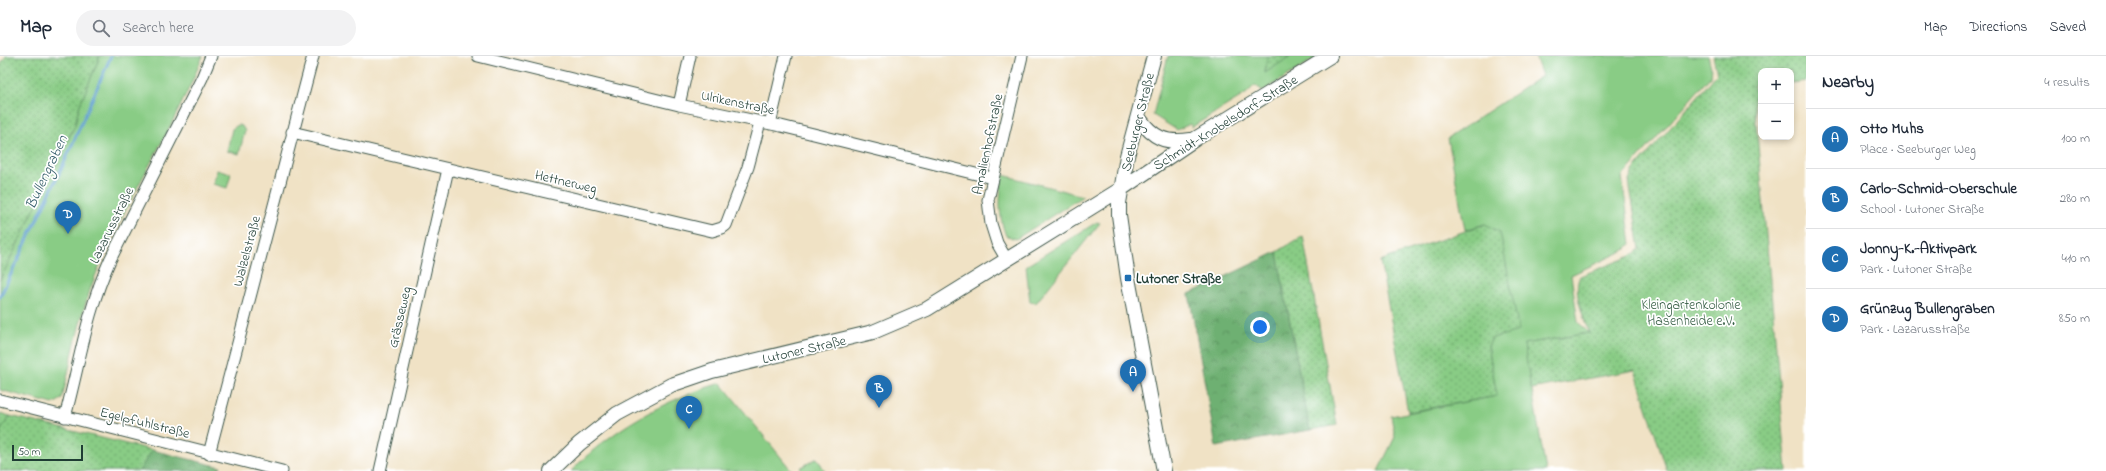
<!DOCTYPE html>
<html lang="en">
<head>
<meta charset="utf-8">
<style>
  :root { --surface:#fff; --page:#f2f2f3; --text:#1f2937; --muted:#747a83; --line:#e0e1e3; --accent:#1f6fb2 }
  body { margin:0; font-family:"Indie Flower",sans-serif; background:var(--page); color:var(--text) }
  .controls { position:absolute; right:12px; top:12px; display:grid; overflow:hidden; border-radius:8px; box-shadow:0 2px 6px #0003 }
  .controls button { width:36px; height:36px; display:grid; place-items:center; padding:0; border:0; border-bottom:1px solid var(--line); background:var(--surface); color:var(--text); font:20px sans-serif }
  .scale { position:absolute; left:12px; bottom:10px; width:71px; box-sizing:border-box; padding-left:4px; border:2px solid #1f3d34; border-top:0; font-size:11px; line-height:14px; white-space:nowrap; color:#1f3d34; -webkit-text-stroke:3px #fff; paint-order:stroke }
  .you { position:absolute; left:1260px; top:271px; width:14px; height:14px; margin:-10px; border:3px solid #fff; border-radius:50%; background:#1a73e8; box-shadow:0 0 0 6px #1a73e833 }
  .badge { display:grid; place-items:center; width:26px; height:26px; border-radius:50%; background:var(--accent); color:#fff; font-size:13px; font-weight:700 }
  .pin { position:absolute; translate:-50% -33px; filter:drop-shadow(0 1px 2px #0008) }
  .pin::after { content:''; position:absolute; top:21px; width:14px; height:12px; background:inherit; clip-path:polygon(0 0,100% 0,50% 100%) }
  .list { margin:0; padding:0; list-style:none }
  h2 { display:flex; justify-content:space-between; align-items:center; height:52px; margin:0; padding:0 16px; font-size:17px }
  h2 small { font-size:13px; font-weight:400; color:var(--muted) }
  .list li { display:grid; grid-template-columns:26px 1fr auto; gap:12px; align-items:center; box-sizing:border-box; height:60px; padding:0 16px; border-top:1px solid var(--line) }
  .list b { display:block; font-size:15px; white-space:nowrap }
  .list p { margin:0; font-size:13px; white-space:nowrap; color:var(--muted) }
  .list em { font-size:13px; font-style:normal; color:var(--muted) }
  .icon { flex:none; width:22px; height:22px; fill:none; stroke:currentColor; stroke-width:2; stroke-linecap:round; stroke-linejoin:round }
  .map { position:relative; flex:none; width:1806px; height:415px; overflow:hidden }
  header { display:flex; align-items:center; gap:24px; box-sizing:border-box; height:56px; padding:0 20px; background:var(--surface); border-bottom:1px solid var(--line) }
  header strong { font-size:19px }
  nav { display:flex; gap:22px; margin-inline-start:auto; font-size:14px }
  .search { width:280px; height:36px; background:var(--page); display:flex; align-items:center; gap:10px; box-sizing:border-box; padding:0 14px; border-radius:22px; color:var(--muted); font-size:15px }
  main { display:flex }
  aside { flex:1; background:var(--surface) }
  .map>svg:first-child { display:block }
  .green { fill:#89cc85; stroke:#54845c }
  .forest { fill:url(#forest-crowns); stroke:#467653 }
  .garden { fill:url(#garden-dots); stroke:#54845c }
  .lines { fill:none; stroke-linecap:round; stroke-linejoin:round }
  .stream { stroke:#609fd2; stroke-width:3 }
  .minor-casing { stroke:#3e564a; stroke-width:13 }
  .tertiary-casing { stroke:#3e564a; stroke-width:16 }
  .minor { stroke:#fff; stroke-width:11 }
  .tertiary { stroke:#fff; stroke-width:14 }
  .poi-dot { fill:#1f6fb2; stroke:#fff; stroke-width:1.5 }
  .labels { text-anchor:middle; stroke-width:3.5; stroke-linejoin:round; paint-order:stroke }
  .street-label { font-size:14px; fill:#1f3d34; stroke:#fff }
  .poi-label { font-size:14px; font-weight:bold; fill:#1f3d34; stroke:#fff; text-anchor:start }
  .park-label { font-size:14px; fill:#3a6148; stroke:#fff }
  .water-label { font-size:15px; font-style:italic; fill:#365f6b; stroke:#fff }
</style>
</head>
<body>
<header>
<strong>Map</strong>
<div class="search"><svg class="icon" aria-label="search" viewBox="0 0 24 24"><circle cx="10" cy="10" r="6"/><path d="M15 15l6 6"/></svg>Search here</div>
<nav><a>Map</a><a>Directions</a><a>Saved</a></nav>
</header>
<main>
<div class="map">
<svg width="1806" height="415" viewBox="0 0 1806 415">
  <defs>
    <pattern id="forest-crowns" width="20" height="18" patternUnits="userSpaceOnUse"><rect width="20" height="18" fill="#6eb072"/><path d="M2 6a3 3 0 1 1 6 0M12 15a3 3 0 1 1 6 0" fill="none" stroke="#5a905e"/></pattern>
    <pattern id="garden-dots" width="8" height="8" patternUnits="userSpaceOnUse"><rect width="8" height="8" fill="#89cc85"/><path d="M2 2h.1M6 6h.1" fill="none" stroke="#6fa76e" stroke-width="1.8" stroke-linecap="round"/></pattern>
  </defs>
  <rect width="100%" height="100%" fill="#fff"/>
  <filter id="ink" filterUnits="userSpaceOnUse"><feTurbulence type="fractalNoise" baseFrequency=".025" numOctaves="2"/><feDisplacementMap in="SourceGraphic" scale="8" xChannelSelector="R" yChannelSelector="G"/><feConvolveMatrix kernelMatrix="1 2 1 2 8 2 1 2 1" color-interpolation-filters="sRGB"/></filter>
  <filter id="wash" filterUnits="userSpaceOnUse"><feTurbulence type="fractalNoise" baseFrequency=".012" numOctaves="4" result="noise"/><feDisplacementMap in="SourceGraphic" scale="16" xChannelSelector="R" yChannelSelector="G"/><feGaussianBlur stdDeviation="0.9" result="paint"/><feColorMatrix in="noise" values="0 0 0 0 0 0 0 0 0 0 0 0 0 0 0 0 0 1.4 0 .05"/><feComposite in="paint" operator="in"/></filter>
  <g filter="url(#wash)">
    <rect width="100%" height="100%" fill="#f0e2c5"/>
    <path class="green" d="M100 0H203C173 75 126 143 96 218 80 258 72 301 62 343L53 348 0 334V224L75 69 79 51Z
      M1168 0H1268L1265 16 1291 0H1319L1263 35 1255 29 1247 37 1192 71 1190 68 1177 74 1153 59Z
      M1535 0H1708L1711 11 1710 21 1622 121 1631 188 1625 194 1571 219 1578 266 1589 277 1524 288 1546 415H1378L1395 381 1391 360 1497 340 1488 290 1492 282 1485 168 1465 174 1448 82 1542 20Z
      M238 69 242 70 245 75 239 98 227 95 232 73Z
      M217 114 231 118 227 132 213 128Z
      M1003 119 1083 140 1016 183 1006 180C998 159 999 141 1003 119Z
      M1097 166 1100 167 1036 247 1030 246 1026 210Z
      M721 327 792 415H571C613 372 664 344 721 327Z
      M0 357 10 360 0 376Z
      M817 402 825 415H802L800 412Z"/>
    <path class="forest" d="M1277 196 1310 374 1216 391 1189 238Z
      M152 394 221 411 218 415H139Z"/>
    <path class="garden" d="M6 0H100L79 51 75 69 0 224V10Z
      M1268 0H1291L1265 17Z
      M1713 0H1806V25L1791 27V15H1761V29L1753 30 1758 37 1754 44 1787 415H1667L1635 314 1531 333 1524 288 1589 277C1584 261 1572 236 1580 220L1631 200 1640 193 1629 125 1633 115 1717 18Z
      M1485 168 1500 176 1519 275 1492 282 1488 290 1497 340 1408 356 1380 205Z
      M1303 180 1337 369 1310 374 1277 196Z
      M10 360 152 394 139 415H0V376Z"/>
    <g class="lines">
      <path class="stream" d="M0 241 65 105 111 0"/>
    </g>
  </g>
  <g filter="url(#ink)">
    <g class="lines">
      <defs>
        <path id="minor" d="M478 0 679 49 781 70 992 122
          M679 49 690 0
          M770 68 786 0
          M292 76 712 175 722 172 726 169 748 111 760 66
          M1007 204 997 187 991 168 988 144 1022 0
          M0 344 282 415
          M65 361C80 306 86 257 110 204L202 22 211 0
          M209 398 313 0
          M380 415 448 113"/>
        <path id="tertiary" d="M1154 0 1127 100 1119 147V159L1128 222 1164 415
          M1138 61C1153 82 1165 88 1191 84
          M551 415 579 388 617 358 671 329 712 315 873 276 927 253 1121 133 1195 83 1330 0"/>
      </defs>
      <use href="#minor" class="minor-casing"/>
      <use href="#tertiary" class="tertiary-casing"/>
      <use href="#minor" class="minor"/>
      <use href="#tertiary" class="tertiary"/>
    </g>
  </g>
  <rect class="poi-dot" x="1124" y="218" width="8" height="8" rx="2"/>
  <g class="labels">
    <g class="street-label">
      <text transform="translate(738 46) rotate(12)" y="5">Ulrikenstraße</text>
      <text transform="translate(1137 66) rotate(-76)" y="5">Seeburger Straße</text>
      <text transform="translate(1225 66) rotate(-32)" y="5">Schmidt-Knobelsdorf-Straße</text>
      <text transform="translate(987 88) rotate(-78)" y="5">Amalienhofstraße</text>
      <text transform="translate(566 125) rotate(13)" y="5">Hettnerweg</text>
      <text transform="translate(111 169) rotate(-64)" y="5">Lazarusstraße</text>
      <text transform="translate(246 195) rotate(-75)" y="5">Walzelstraße</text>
      <text transform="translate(399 261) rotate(-77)" y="5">Grässeweg</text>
      <text transform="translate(804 293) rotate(-13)" y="5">Lutoner Straße</text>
      <text transform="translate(145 366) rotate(14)" y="5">Egelpfuhlstraße</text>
    </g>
    <g class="poi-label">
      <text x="1136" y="227">Lutoner Straße</text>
    </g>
    <g class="park-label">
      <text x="1691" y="253">Kleingartenkolonie<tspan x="1691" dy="16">Hasenheide e.V.</tspan></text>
    </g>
    <g class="water-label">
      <text transform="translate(46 116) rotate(-65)" y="5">Bullengraben</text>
    </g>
  </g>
</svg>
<div class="controls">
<button>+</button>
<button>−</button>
</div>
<div class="scale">50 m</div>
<div class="you"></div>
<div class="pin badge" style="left:1133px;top:336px">A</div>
<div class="pin badge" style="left:879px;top:352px">B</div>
<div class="pin badge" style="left:689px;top:373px">C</div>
<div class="pin badge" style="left:68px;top:178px">D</div>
</div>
<aside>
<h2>Nearby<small>4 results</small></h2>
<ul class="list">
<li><span class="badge">A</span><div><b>Otto Muhs</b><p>Place · Seeburger Weg</p></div><em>100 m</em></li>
<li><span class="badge">B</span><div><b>Carlo-Schmid-Oberschule</b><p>School · Lutoner Straße</p></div><em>280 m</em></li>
<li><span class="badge">C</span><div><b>Jonny-K.-Aktivpark</b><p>Park · Lutoner Straße</p></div><em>410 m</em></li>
<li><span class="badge">D</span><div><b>Grünzug Bullengraben</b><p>Park · Lazarusstraße</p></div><em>850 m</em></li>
</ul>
</aside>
</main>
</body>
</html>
